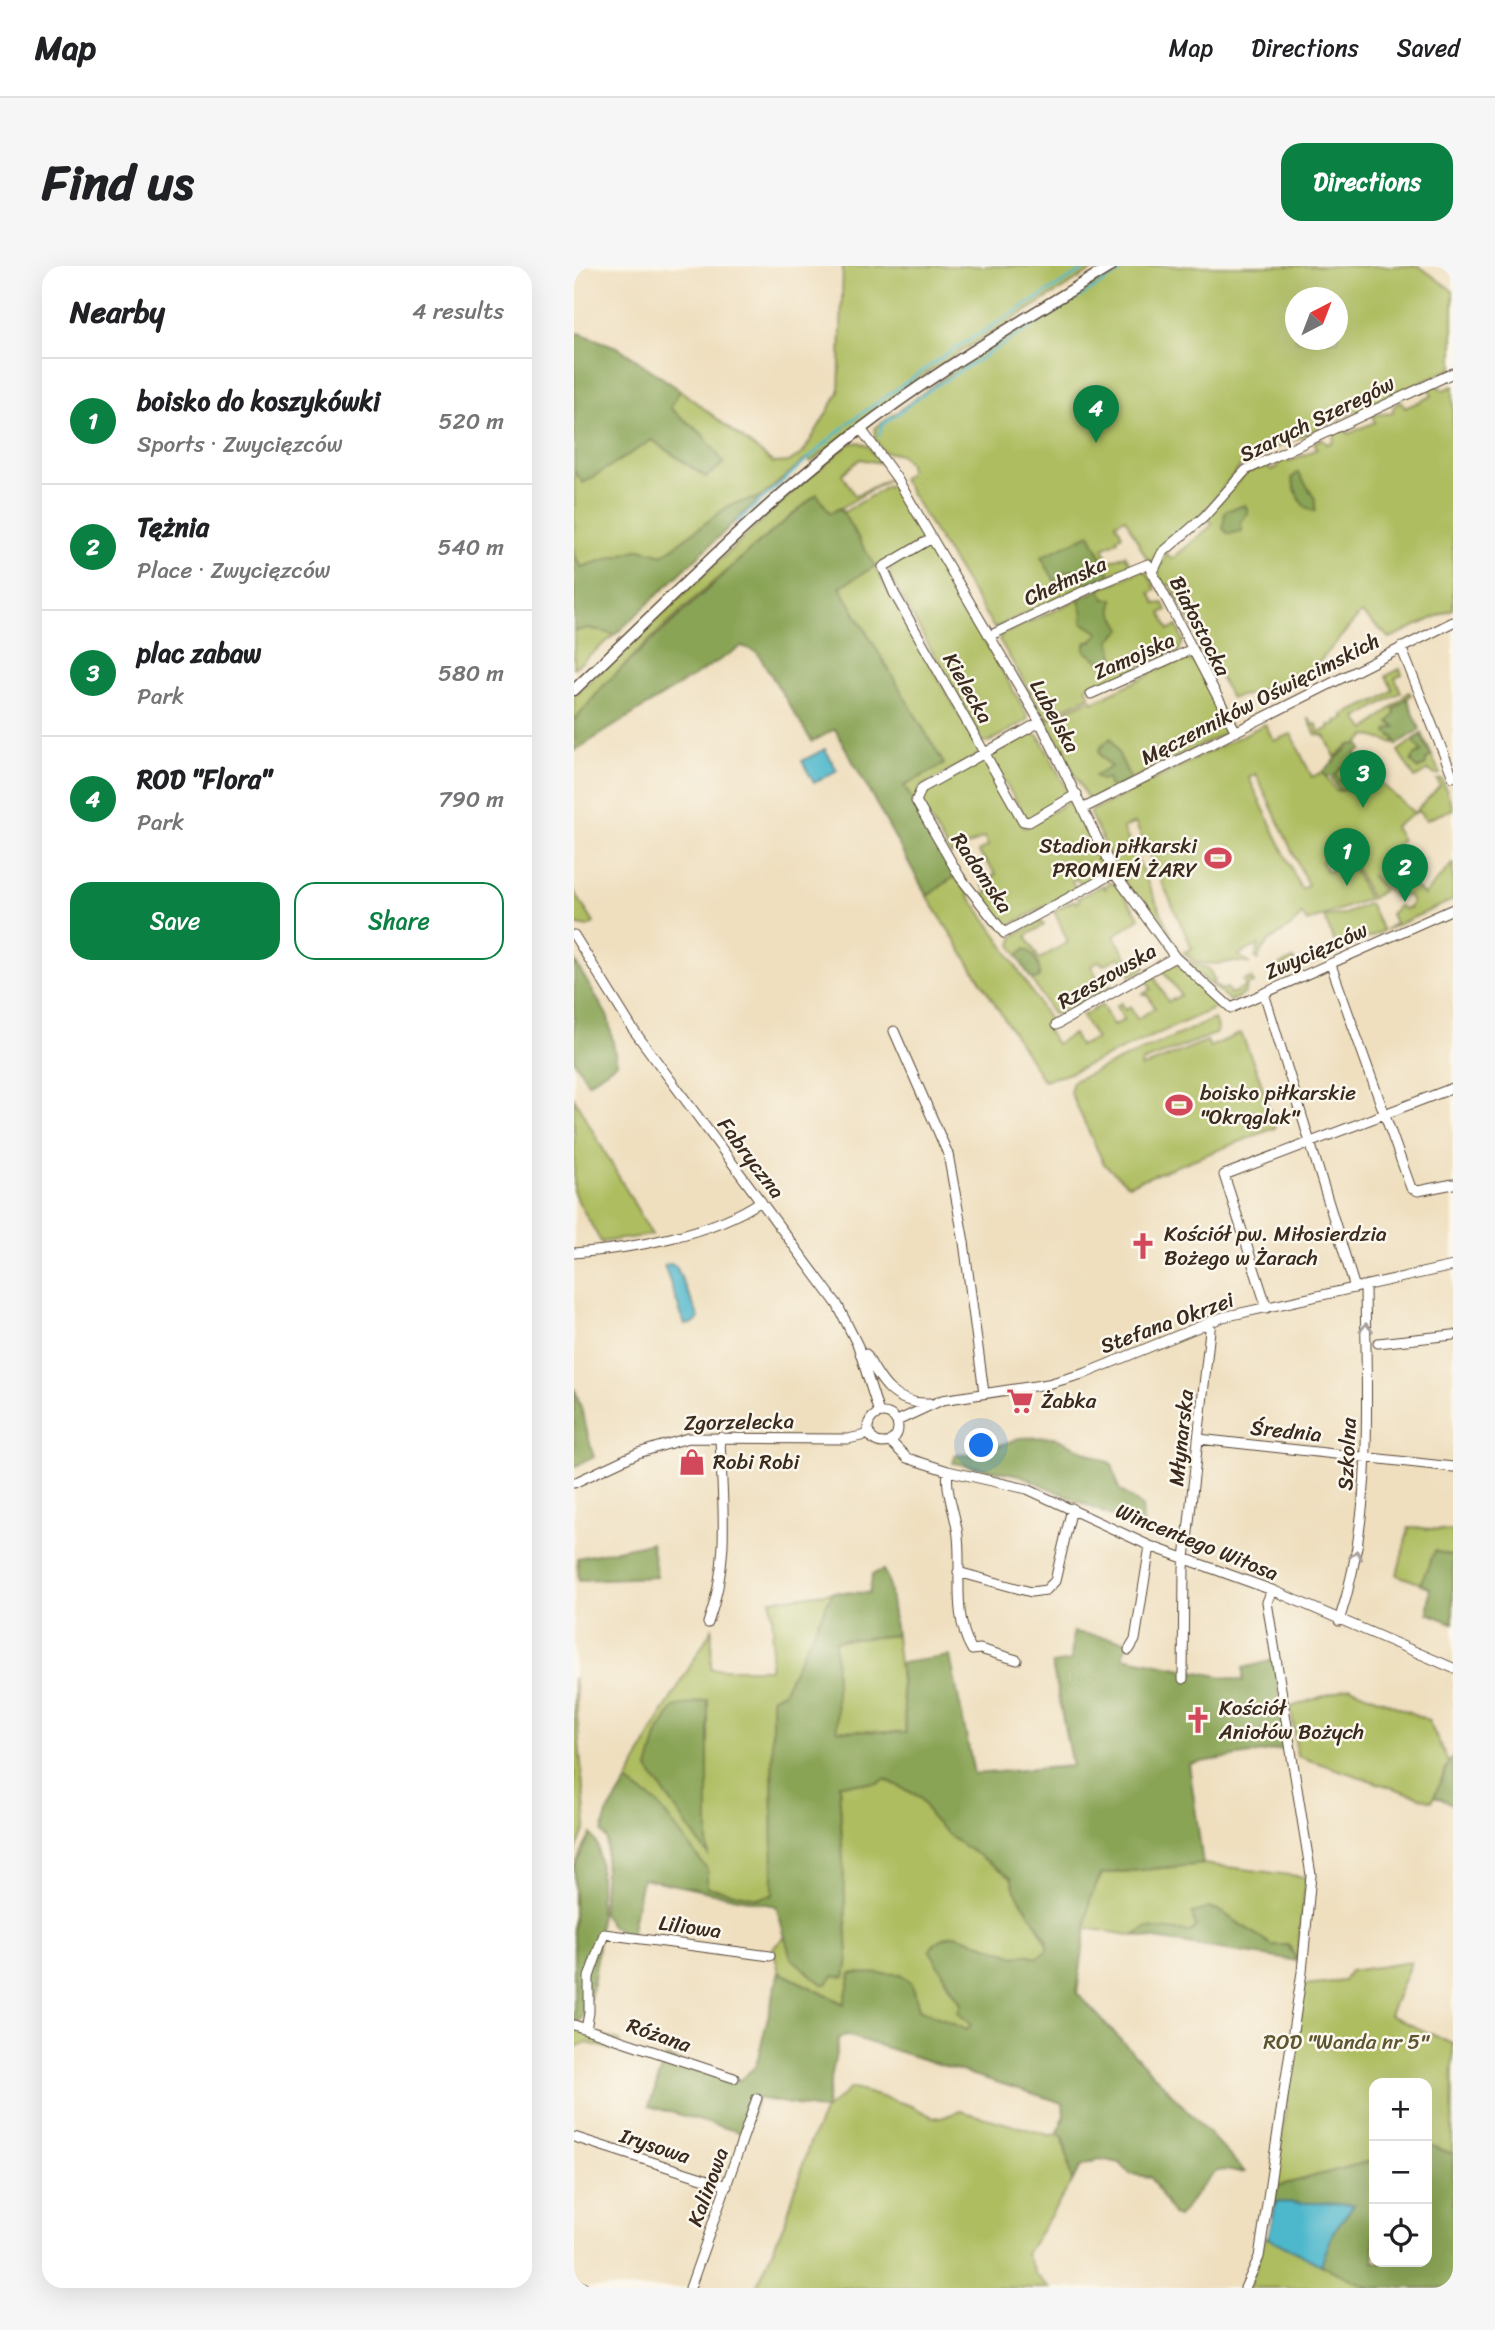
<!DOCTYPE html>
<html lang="en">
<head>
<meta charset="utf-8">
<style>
  :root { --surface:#fff; --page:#f6f6f6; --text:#202124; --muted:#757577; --line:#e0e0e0; --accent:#0b8043 }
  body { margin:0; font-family:Sriracha,sans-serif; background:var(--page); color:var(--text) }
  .controls { position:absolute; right:21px; bottom:21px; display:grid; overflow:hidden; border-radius:14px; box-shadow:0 7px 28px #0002 }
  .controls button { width:63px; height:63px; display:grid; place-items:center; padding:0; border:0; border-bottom:2px solid var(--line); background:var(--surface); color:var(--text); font:35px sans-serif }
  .compass { position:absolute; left:711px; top:21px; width:63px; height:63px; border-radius:50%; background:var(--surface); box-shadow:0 7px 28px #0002; rotate:42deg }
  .you { position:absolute; left:408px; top:1180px; width:24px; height:24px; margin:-18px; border:5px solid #fff; border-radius:50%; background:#1a73e8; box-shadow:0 0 0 10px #1a73e833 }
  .badge { display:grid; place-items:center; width:46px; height:46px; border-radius:50%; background:var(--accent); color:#fff; font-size:23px; font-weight:700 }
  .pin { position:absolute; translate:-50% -58px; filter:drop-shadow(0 2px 4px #0008) }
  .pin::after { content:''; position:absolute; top:37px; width:24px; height:21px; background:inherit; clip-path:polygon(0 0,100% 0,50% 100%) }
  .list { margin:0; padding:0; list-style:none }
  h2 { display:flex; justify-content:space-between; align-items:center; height:91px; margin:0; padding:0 28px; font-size:30px }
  h2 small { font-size:23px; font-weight:400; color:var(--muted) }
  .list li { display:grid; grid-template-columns:46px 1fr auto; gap:21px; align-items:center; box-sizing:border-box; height:126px; padding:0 28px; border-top:2px solid var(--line) }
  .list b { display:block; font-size:26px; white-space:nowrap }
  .list p { margin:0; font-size:23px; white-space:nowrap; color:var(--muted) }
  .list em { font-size:23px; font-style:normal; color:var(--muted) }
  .actions { display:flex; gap:14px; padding:21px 28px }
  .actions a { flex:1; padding:16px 0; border:2px solid var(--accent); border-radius:21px; text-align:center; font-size:24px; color:var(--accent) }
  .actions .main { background:var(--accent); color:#fff }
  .icon { flex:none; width:38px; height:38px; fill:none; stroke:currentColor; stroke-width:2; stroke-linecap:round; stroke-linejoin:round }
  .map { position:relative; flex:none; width:879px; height:2022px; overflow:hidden; border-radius:21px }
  header { display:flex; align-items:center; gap:42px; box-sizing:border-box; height:98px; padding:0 35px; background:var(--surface); border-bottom:2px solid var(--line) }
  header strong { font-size:33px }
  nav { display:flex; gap:38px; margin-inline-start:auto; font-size:24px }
  .intro { display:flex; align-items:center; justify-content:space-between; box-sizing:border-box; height:168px; padding:0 42px }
  h1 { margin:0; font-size:49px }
  .button { padding:18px 32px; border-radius:21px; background:var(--accent); color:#fff; font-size:24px; font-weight:700 }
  main { display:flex; gap:42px; padding:0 42px }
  aside { flex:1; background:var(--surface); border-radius:21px; box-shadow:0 7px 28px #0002 }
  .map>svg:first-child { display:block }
  .green { fill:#aebd60; stroke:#74743f; stroke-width:2; fill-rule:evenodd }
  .forest { fill:#8aa456; stroke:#62673a; stroke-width:2 }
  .water { fill:#4eb7cc; stroke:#447075; stroke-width:2 }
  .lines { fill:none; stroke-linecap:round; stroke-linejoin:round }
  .stream { stroke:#4eb7cc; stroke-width:2.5 }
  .minor-casing { stroke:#564536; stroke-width:11 }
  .major-casing { stroke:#564536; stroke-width:13 }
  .minor { stroke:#fff; stroke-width:9 }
  .major { stroke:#fff; stroke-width:10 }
  .oneway { stroke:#a79f9a }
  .labels { text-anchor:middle; stroke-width:5; stroke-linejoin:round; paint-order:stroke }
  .street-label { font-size:21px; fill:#3b2a1e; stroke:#fbf7ec }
  .poi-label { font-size:21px; fill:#3b2a1e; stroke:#fbf7ec; text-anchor:start }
  .park-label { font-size:21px; fill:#5e5632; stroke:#fbf7ec }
</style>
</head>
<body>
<header>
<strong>Map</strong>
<nav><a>Map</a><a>Directions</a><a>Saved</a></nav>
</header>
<div class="intro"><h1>Find us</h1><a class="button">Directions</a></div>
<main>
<aside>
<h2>Nearby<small>4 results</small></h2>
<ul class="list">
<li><span class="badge">1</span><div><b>boisko do koszykówki</b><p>Sports · Zwycięzców</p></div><em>520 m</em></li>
<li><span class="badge">2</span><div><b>Tężnia</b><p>Place · Zwycięzców</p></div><em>540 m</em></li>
<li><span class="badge">3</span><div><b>plac zabaw</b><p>Park</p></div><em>580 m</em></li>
<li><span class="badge">4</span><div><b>ROD &quot;Flora&quot;</b><p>Park</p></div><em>790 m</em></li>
</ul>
<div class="actions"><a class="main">Save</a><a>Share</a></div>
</aside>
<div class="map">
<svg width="879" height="2022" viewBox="0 0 879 2022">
  <rect width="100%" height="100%" fill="#fbf7ec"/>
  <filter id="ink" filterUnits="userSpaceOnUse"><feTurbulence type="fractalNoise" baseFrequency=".0143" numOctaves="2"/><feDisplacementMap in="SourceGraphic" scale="14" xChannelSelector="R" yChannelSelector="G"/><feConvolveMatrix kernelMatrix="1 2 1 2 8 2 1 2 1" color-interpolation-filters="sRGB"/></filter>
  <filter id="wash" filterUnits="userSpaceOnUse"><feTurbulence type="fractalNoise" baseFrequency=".00686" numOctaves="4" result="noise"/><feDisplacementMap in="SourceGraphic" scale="28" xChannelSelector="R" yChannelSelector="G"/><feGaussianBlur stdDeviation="1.57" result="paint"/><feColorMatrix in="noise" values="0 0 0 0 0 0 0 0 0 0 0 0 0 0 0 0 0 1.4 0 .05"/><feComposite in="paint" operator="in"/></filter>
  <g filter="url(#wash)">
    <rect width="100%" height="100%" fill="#efdfbf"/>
    <path class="green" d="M269 0H525L354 106 237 196 233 192 187 231 156 239 89 289 66 283 7 301 0 289V205L9 217 78 174 131 211 149 198 128 168 96 142 106 124 200 197 214 196 229 187 265 126Z
      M548 0H845L879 25V102L670 196 628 248 575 297 551 252 542 257 548 269 543 272 544 275 529 282 535 296 551 289 557 299 536 309 516 269 512 320 420 362 328 213 335 206V198L326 188 309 186 301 173V162L390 97ZM722 32H764V74H722Z
      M861 119 870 124 879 120V343L816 372 787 347 742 400 680 427 657 432 596 318 588 321 584 306 592 287 598 293 637 260 638 257 632 252 672 207 691 199 697 204 704 201 705 194 711 189 715 196 743 183 740 176 748 173 753 178 759 176 760 167 771 161 774 168 801 156 798 149 819 147V141L827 135 831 142 858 130 855 122Z
      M285 176 295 181 306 197 286 193 268 208 281 230 317 212 267 242 270 246 319 217 350 270 351 274 302 303 407 487 346 521 341 539 330 519 370 498 266 321 301 300 265 243 256 248 243 229C159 298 70 371 0 455V430L224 221 275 178Z
      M349 282 358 283 454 450 452 455 415 476H409L315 309 316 302Z
      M568 304 574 308 582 324 576 327 582 338 589 337 593 344 587 347 595 364 603 360 609 375 605 385 587 393H580V396L564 400 563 404 523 421 520 418 512 421 516 430 471 452 425 373 427 369Z
      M16 362 41 369 0 402V365Z
      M611 391 622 398 656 462 654 466 518 533 512 530 472 454 517 433 519 436Z
      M826 403 828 408 821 412 827 426 783 452 792 464 835 426 837 429 820 443 821 448 815 456 822 462 816 470 821 472 820 477 793 469 784 478 776 479 761 491 751 470 742 469 734 452 740 459 743 458 745 467 756 462 755 459 763 458 762 455 771 453 769 449 806 433 819 424 812 410Z
      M691 458 700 475 717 468 738 511 749 506 762 525 776 517 775 515 767 516 760 509 774 496 785 497 840 547 866 520 863 514 868 513 879 543 852 554 844 545 820 561 828 574 811 593 850 629 879 597V634L811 664 821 657 817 648 825 639 828 643 835 642 838 635 833 629 826 630 824 634 813 624 828 611 811 622 797 609 809 624 797 633 773 583 748 595 753 606 776 595 794 633 733 656 728 648C716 668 689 670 684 694L681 692 685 679 664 689 676 698C654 690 629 709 610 686L618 682 561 557 549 562 606 689 613 695 635 703 641 715 638 717 647 724 653 722 656 728 672 721 669 715 677 712 680 717 674 718 670 728 656 735 603 689 546 610 515 546ZM682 508 734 619 727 623 675 512Z
      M456 465 465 470 493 523 492 530 457 552H452L417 492 420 485 429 480 431 483Z
      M848 467 866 508 861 509 855 504 841 512 824 485Z
      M410 494 450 562 501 532 533 604 507 619 502 612 498 615 502 623 435 660H426L406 632 414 627 408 618 422 608 404 586 414 580 410 571 377 589 347 538 350 528Z
      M381 610 424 671 478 759 472 762 482 778 499 768 505 780 522 773 508 750 528 739 539 760 550 754 542 740 547 737 551 744 556 741 563 753 581 742 574 729 569 728 577 723 572 714 580 710 594 736 607 729 589 705 597 697 604 699 643 734 644 741 491 809 469 814 353 630Z
      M534 616 542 618 566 652 540 670 558 700 567 696 571 702 557 710 546 691 529 699 526 695 517 700 526 716 522 719 533 717 539 721 500 743 492 742 479 749 437 679 440 670 466 655 470 659 452 670 465 693 494 676 480 645 500 634 502 637 505 635 504 632 529 619 531 623Z
      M0 625 20 657 13 661 0 658Z
      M795 637 809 665 707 712 709 705 706 699 719 693 722 698 762 679 750 651 771 648Z
      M640 753 644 763 641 768 568 796 567 802 633 775 636 781 667 767 685 810 701 862 554 919 530 898 496 826 499 815Z
      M0 832 78 969 27 976 0 928Z
      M835 1261 879 1265V1357L854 1347 856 1321 823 1309Z
      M259 1326 209 1427 198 1432 199 1630 183 1632 132 1621 83 1537 53 1516 79 1463 138 1363 137 1403H196L199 1364 197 1334ZM134 1435V1587H133L126 1574Z
      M322 1369 332 1467 263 1464 260 1375Z
      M0 1411 12 1560 0 1589Z
      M776 1421 854 1454 875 1497 858 1535 723 1490 717 1441Z
      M311 1513 346 1531 359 1554 437 1611C443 1631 474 1670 473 1684L463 1692 453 1688 441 1690 382 1669 374 1670 359 1679 372 1716 387 1737 384 1747 397 1758 393 1764 345 1743 339 1720 327 1708 302 1709 270 1738 205 1706 199 1682 211 1670 218 1692 248 1718 259 1710H271L274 1692 265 1517H304Z
      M629 1598 732 1611 723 1695 716 1681 698 1679 643 1643 619 1653 622 1660 617 1666 566 1665 561 1670 511 1662 516 1632 528 1608Z
      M837 1696 815 1749 879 1778 878 1889 853 1878V1817H800V1894L704 1920 701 1918 702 1909 730 1719 769 1715 776 1705Z
      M0 1759 46 1775 42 1785 14 1777 0 1781Z
      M277 1822 335 1839 359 1851 367 1852 386 1845 475 1869 488 1868 498 1916 452 1988 461 2008 476 2022H182L212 1953 235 1879 251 1844Z
      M692 1971 797 2022H675Z"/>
    <path class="forest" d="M5 67 45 82 106 124 96 142 128 168 150 197 132 211 78 174 9 217 0 205V68Z
      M724 206 741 233V245C725 242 722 226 718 212Z
      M243 228 256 247 266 242 301 300 266 321 370 498 330 520 381 610 353 630 261 463 238 476 183 386 168 380 0 485V455L31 418 174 286Z
      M187 231 41 369 16 362 0 365V289L7 301 66 283 89 289 156 239Z
      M671 239 674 246 667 256 668 265 655 268 649 263 651 245Z
      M516 268 536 309 512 320 502 303 484 308 486 317 483 319 467 291Z
      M526 323 531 333H539L538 345 548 363 536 374 540 390 534 401 511 385V377L518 375 525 367 508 356 509 347 504 333Z
      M833 432 846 463 823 479 820 471 813 466 814 463 822 461 815 456 821 448 820 443Z
      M847 469 857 490 852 494V499L844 503 837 495 841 489 848 486 839 474Z
      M537 472 557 514 539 522 534 518V512L527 514 521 510 537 501C525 486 517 488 537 472Z
      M776 479H786L788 484 782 487 785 499 781 503 774 496 761 509 767 516 772 512 775 515 774 523 765 525 757 510H751L749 506Z
      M451 683C461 688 469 704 464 713H457L443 690Z
      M0 694 34 751 43 797 14 817 0 794Z
      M519 715 527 728 502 742 499 740 500 729 509 726 513 719Z
      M0 1122C10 1144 12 1168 20 1191L0 1201Z
      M480 1171 538 1198 545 1223 568 1241 570 1265 446 1209 379 1197 382 1188 401 1189 445 1172Z
      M77 1277 83 1311 5 1314 3 1292Z
      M861 1285 879 1290V1357L854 1347 856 1322 846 1318Z
      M309 1304 314 1313 322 1369 261 1375 263 1464 332 1467 326 1397 376 1390 400 1508 498 1500 478 1398 497 1395 499 1366 554 1375 549 1391 669 1415V1402L700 1394 714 1482 615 1498 629 1598 527 1608 516 1632 503 1727 671 1906C661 1908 654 1902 644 1905 635 1907 614 1941 604 1951L599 1949 576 1911 556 1908 546 1897 525 1893 507 1900 498 1916 490 1872 484 1867 490 1850 489 1837 272 1769 265 1772 251 1844 183 1832 172 1868 75 1840 92 1791 166 1814 182 1800 205 1706 270 1738 277 1707 327 1708 338 1718 345 1743 393 1764 397 1758 384 1747 387 1737 356 1685C360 1675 372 1670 382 1669L441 1690 453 1688 463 1692 473 1684V1673L441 1625 437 1611 378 1572 359 1554 346 1531 311 1513 305 1517 265 1518 274 1692 271 1711 259 1710 253 1718H248L217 1692 202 1640 68 1612 57 1670 37 1660 28 1647 33 1574 28 1566 33 1548 53 1516 83 1537 133 1603V1621L183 1632 199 1629 198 1432 209 1426 259 1326 295 1327 299 1308Z
      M134 1434V1589L74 1503 84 1467 100 1441Z
      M879 1489V1538L860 1530Z
      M17 1568C21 1574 25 1580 25 1588 28 1620 27 1738 3 1757L0 1756V1601Z
      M635 1642 644 1644 698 1679H714L723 1695 561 1670 572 1662 617 1666 622 1660 618 1647Z
      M853 1878 879 1888V2022H797L753 2002 747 1999 759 1966 780 1939 700 1936 704 1920 800 1894V1996H853Z"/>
    <path class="water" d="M251 483 263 504 240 517 228 495Z
      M96 998 102 1000 125 1052 121 1057 111 1059 90 999Z
      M702 1936 780 1938 759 1966 747 1999 694 1972Z"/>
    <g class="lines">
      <path class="stream" d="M274 157 374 87 516 0
        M305 170 308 159 357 123 556 0
        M163 256 271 160"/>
    </g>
  </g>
  <g filter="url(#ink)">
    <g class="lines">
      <defs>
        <path id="minor" d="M287 163 322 211 466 456 540 607 601 691 657 742 879 643
          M358 272 309 301 320 327 449 555 455 556 503 528
          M579 306 588 287 630 251 672 204 879 107
          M415 370 525 318 574 298 662 466
          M827 381 879 511
          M517 428 618 383
          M466 456 348 522 342 535 386 611 430 667 540 607
          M510 542 879 356
          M0 669 58 762 263 1038 284 1080 305 1147
          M757 699 837 922 844 925 879 918
          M690 727 781 1022
          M482 759 601 691
          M320 765 374 888 390 976 410 1127
          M0 987C57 983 139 968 187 935
          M693 1042 650 909 879 822
          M804 1077 879 1069
          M292 1088C306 1115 320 1139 355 1137
          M294 1162a15 15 0 1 1 30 0a15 15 0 1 1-30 0Z
          M323 1155 368 1134 474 1118 512 1107 649 1051 879 1000
          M625 1173 879 1201
          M316 1175 333 1192 374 1205 453 1223 576 1280 698 1324 879 1402
          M374 1205C371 1227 382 1248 384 1270 388 1307 378 1350 398 1384L406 1383 443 1394
          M0 1217 64 1187 114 1172 274 1173 296 1168
          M384 1306 457 1326 472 1324 481 1315 498 1242
          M765 1355C801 1246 792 1132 791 1020
          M134 1357C157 1294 148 1236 146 1171
          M555 1384 561 1374 576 1280
          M609 1413 610 1302 637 1055
          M0 1759 160 1812
          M12 1763 15 1747V1711L30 1668 196 1690
          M0 1871 153 1920
          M0 2017 10 2022
          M116 2022 183 1832
          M671 2022 685 1991 728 1706 737 1609 693 1336 698 1324"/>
        <path id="major" d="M0 424C91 338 180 246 279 169 360 106 449 54 537 0"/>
      </defs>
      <use href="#minor" class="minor-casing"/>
      <use href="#major" class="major-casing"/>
      <use href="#minor" class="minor"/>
      <use href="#major" class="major"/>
    </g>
    <defs><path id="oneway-chevron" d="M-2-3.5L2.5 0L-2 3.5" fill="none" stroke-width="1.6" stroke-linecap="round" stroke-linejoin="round" transform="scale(1.75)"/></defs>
    <g class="oneway">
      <use href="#oneway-chevron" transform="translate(792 1062) rotate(-91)"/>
      <use href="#oneway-chevron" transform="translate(782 1289) rotate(-83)"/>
    </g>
  </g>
  <defs>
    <symbol id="stadium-bare" viewBox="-9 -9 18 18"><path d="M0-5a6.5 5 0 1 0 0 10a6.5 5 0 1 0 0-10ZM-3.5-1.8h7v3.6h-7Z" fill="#d1495b" stroke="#fbf7ec" stroke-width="2.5" paint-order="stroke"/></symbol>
    <symbol id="church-bare" viewBox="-9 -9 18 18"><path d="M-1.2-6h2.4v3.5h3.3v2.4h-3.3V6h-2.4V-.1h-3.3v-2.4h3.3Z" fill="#d1495b" stroke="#fbf7ec" stroke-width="2.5" paint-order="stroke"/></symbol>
    <symbol id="supermarket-bare" viewBox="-9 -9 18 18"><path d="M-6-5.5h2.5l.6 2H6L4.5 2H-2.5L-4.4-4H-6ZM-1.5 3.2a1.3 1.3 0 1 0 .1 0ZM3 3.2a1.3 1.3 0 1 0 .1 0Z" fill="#d1495b" stroke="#fbf7ec" stroke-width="2.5" paint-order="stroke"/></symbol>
    <symbol id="shop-bare" viewBox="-9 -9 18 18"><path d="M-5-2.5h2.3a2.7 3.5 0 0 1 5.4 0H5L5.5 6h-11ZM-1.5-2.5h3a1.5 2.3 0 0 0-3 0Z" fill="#d1495b" stroke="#fbf7ec" stroke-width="2.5" paint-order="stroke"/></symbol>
  </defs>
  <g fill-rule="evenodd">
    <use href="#stadium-bare" x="625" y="573" width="38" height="38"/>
    <use href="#stadium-bare" x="586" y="820" width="38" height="38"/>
    <use href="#church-bare" x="550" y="961" width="38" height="38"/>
    <use href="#supermarket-bare" x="427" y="1116" width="38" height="38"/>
    <use href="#shop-bare" x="99" y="1177" width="38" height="38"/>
    <use href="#church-bare" x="605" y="1435" width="38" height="38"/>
  </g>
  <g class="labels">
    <g class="street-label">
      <text transform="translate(743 153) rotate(-26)" y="7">Szarych Szeregów</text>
      <text transform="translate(491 315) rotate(-25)" y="7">Chełmska</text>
      <text transform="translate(626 360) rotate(63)" y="7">Białostocka</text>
      <text transform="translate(560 390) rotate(-24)" y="7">Zamojska</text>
      <text transform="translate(394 422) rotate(60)" y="7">Kielecka</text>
      <text transform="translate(686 433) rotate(-27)" y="7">Męczenników Oświęcimskich</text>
      <text transform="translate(481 450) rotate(61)" y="7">Lubelska</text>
      <text transform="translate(408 607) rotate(56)" y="7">Radomska</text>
      <text transform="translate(742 685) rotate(-24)" y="7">Zwycięzców</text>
      <text transform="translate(533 710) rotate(-30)" y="7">Rzeszowska</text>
      <text transform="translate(177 892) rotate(53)" y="7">Fabryczna</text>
      <text transform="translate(593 1057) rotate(-20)" y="7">Stefana Okrzei</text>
      <text transform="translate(165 1156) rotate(-1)" y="7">Zgorzelecka</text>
      <text transform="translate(712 1165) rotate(6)" y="7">Średnia</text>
      <text transform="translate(607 1172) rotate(-84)" y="7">Młynarska</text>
      <text transform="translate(773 1188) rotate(-87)" y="7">Szkolna</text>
      <text transform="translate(623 1276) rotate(22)" y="7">Wincentego Witosa</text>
      <text transform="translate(116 1661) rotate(8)" y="7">Liliowa</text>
      <text transform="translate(85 1769) rotate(19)" y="7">Różana</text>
      <text transform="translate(81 1880) rotate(18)" y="7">Irysowa</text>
      <text transform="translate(134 1921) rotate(-70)" y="7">Kalinowa</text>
    </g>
    <g class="poi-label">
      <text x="623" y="587" text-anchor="end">Stadion piłkarski<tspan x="623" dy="24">PROMIEŃ ŻARY</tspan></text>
      <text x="626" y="834">boisko piłkarskie<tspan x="626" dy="24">"Okrąglak"</tspan></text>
      <text x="590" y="975">Kościół pw. Miłosierdzia<tspan x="590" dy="24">Bożego w Żarach</tspan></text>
      <text x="467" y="1142">Żabka</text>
      <text x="139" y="1203">Robi Robi</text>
      <text x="645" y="1449">Kościół<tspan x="645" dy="24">Aniołów Bożych</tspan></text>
    </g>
    <g class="park-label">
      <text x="772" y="1783">ROD "Wanda nr 5"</text>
    </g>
  </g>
</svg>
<div class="controls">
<button>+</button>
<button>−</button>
<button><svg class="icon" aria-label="locate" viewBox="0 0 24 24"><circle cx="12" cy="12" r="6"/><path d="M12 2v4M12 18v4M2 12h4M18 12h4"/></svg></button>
</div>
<svg class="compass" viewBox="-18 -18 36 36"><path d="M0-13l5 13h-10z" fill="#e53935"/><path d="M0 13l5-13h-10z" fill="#757577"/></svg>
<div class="you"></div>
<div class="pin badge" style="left:773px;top:620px">1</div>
<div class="pin badge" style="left:831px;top:636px">2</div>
<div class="pin badge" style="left:789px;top:542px">3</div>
<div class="pin badge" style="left:522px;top:177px">4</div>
</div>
</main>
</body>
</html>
